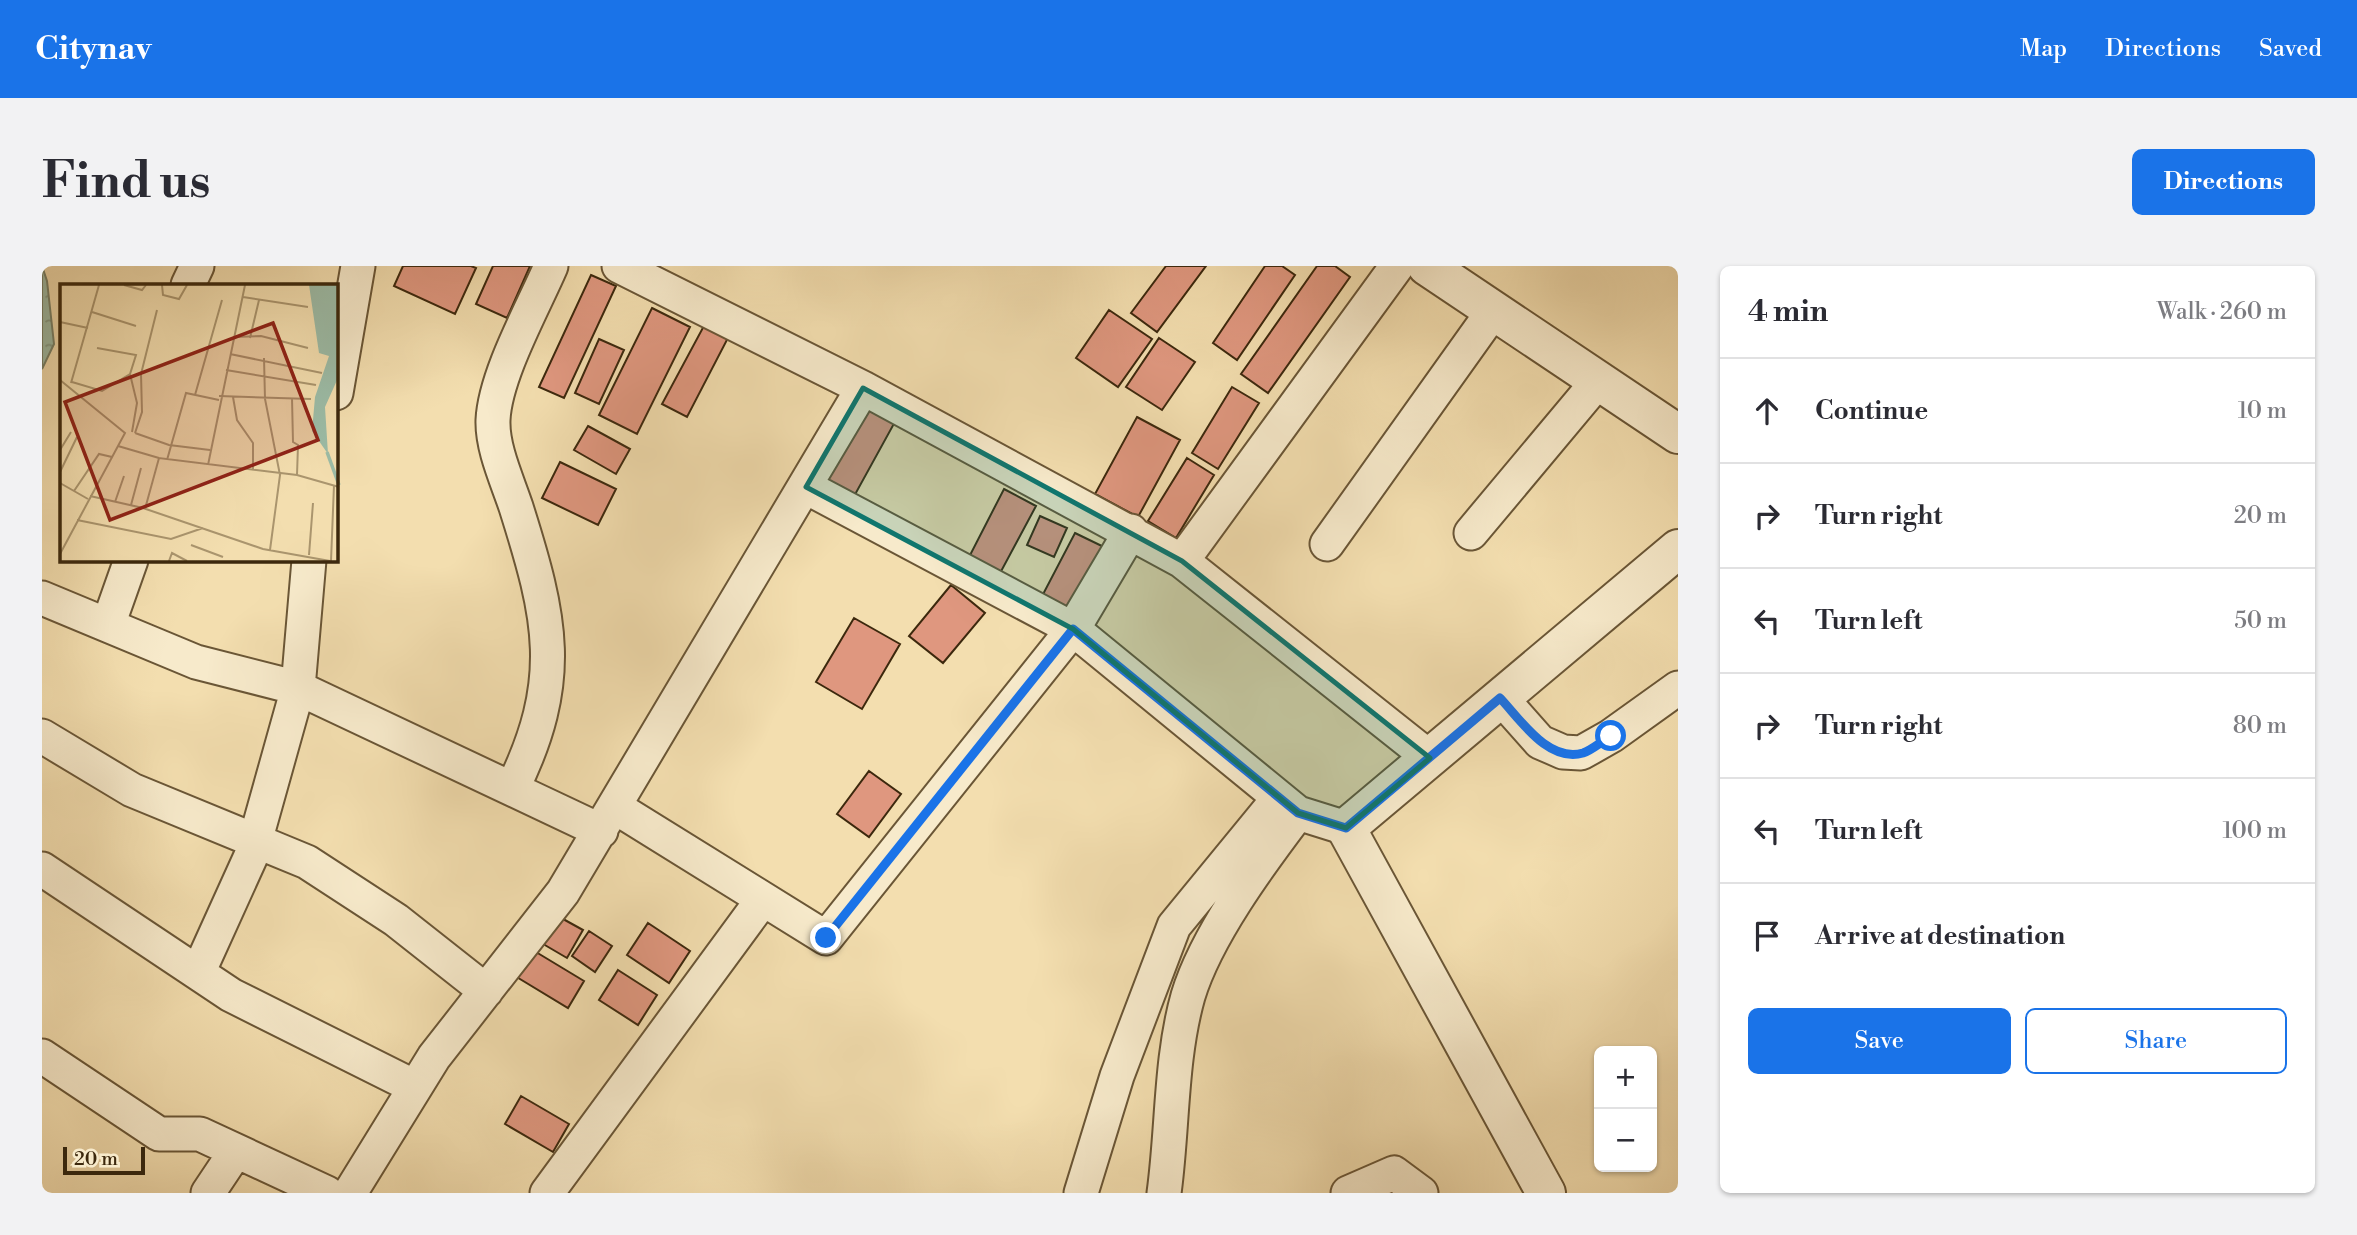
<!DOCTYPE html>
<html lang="en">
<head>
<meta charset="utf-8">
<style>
  :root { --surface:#fff; --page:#f2f2f3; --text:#2b2b33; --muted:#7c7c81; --line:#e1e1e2; --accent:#1a73e8 }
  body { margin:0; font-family:"Libre Bodoni",serif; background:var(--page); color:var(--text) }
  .controls { position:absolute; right:21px; bottom:21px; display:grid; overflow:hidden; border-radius:10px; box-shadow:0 2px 5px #0004 }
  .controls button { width:63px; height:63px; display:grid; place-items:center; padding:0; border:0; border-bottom:2px solid var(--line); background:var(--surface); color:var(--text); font:35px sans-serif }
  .scale { position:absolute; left:21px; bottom:18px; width:82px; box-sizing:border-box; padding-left:7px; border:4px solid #3c280d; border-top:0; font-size:19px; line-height:24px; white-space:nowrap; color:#3c280d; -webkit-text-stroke:5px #f7eacb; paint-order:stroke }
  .stop { position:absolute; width:21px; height:21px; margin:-16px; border:5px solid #1a73e8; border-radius:50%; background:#fff }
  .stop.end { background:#1a73e8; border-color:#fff; box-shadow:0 2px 7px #0008 }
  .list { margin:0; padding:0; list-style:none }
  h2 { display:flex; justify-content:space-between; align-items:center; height:91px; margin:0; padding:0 28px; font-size:30px }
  h2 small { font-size:23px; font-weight:400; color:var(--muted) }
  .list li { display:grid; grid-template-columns:46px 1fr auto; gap:21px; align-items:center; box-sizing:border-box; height:105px; padding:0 28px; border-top:2px solid var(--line) }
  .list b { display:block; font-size:26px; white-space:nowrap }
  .list em { font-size:23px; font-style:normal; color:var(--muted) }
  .actions { display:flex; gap:14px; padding:21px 28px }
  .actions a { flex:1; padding:16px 0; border:2px solid var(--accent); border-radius:10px; text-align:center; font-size:24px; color:var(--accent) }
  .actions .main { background:var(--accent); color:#fff }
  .icon { flex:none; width:38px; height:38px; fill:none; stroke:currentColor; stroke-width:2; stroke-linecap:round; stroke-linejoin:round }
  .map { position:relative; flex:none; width:1636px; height:927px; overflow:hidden; border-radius:10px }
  header { display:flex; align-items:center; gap:42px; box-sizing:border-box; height:98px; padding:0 35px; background:var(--accent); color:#fff }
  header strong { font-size:33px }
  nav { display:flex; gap:38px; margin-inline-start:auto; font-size:24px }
  .intro { display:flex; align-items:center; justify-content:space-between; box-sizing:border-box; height:168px; padding:0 42px }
  h1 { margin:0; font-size:49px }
  .button { padding:18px 32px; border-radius:10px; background:var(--accent); color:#fff; font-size:24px; font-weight:700 }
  main { display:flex; gap:42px; padding:0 42px }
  aside { flex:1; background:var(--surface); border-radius:10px; box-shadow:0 2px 5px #0004 }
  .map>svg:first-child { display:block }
  .water { fill:url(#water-ripples); stroke:#768169; stroke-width:2 }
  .building { fill:#df977f; stroke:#3c280d; stroke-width:2 }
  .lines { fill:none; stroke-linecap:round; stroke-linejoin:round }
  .minor-casing { stroke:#6a5636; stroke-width:37 }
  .tertiary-casing { stroke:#6a5636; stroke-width:42 }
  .minor { stroke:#f7eacb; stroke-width:33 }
  .tertiary { stroke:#f7eacb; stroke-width:38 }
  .route { stroke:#1a73e8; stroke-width:9 }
  .marked { fill:#0f766e; fill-opacity:0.2; stroke:#0f766e; stroke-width:5; stroke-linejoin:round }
  .inset-river { fill:none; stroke:#9cbca7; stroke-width:3.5 }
  .inset-road { fill:none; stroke:#aa956e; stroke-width:2 }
  .view { fill:#8f2418; fill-opacity:0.15; stroke:#8f2418; stroke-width:3.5 }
  .inset-edge { fill:none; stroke:#3c280d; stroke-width:3.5 }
</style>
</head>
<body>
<header>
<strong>Citynav</strong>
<nav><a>Map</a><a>Directions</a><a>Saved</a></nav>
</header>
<div class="intro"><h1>Find us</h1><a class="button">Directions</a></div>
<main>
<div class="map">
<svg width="1636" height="927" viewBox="0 0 1636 927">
  <defs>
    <pattern id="water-ripples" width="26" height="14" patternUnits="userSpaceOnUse" patternTransform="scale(1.75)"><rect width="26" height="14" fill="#9cbca7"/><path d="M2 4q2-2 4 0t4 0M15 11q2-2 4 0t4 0" fill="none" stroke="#809986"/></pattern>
  </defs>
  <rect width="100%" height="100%" fill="#f3deaf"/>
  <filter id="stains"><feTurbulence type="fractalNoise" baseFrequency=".00286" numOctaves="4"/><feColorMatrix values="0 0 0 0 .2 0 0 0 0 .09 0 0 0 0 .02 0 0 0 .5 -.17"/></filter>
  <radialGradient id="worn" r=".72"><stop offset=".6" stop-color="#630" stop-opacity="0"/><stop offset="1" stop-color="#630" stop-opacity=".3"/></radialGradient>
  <path class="water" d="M0 0 5 15 12 78 0 103Z"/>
  <path class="building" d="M361 0H429L434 2 413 48 352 20Z
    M451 0H488L465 52 434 38Z
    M1124 0H1164L1115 66 1089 47Z
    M1223 0H1240L1253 9 1195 94 1171 77Z
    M1275 0H1293L1308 11 1226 127 1199 108Z
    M549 9 574 20 522 132 497 121Z
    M610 42 648 61 595 168 557 149Z
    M1067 44 1110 73 1076 121 1034 92Z
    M664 56 688 68 645 151 620 138Z
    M1117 72 1153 96 1120 144 1084 121Z
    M557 73 582 84 557 138 533 127Z
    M1190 121 1217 137 1176 203 1150 187Z
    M822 136 854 154 810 234 778 216Z
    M1095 151 1138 174 1096 251 1053 228Z
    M546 160 588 183 574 208 532 184Z
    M1145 192 1172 209 1134 272 1106 255Z
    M518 196 574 223 556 259 500 232Z
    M962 223 994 240 956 311 925 295Z
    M998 250 1025 262 1012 291 985 279Z
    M1033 267 1064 282 1028 350 998 334Z
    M909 319 943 347 901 397 867 370Z
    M812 352 858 378 820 443 774 416Z
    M827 505 859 528 827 571 795 548Z
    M512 648 541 664 525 692 496 675Z
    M606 657 648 685 627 717 585 689Z
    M547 665 570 680 553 706 530 690Z
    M489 683 542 715 526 742 473 710Z
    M576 704 615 729 596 759 557 734Z
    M479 830 527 858 511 886 463 858Z"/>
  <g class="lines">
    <defs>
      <path id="minor" d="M577 0 821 122 1140 295 1355 0
        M146 19 155 0
        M294 127 316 0
        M764 221 1031 363 1256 547
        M1429 267 1557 114
        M1285 278 1452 44
        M1140 295 1388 492
        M0 332 154 396 256 422 559 565
        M66 359 89 294
        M1459 432 1498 476 1521 486 1539 487 1569 470 1636 422
        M0 470 90 524 265 596 354 654 444 725
        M470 523C524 414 509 352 474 241 465 214 450 182 451 154 453 109 491 42 509 0
        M573 541 784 672 1031 363 1089 265
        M0 603 189 729 373 821
        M156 707 209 590 256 422 267 294
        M0 790 117 868H158L285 927
        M166 927 194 885
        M308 927 392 791 521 626 821 122
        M505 927 721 633
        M1039 927 1075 810 1132 660 1237 532
        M1122 927C1131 862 1128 794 1146 730 1164 670 1218 597 1256 547L1304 562
        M1306 927 1352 907 1379 927"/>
      <path id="tertiary" d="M1385 0 1636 168
        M1504 927 1304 562 1636 283"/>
    </defs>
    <use href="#minor" class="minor-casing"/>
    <use href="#tertiary" class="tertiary-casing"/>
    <use href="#minor" class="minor"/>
    <use href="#tertiary" class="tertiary"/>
  </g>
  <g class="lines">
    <path class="route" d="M784 672 1031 363 1256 547 1304 562 1458 432C1478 453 1506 497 1541 487 1550 484 1560 475 1569 470"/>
  </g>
  <path class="marked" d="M821 122 1140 295 1388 492 1304 562 1256 547 1031 363 764 221Z"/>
  <g transform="translate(18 18)">
    <rect width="278" height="278" fill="#f3deaf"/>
    <path d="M249 1H278V94L265 123 268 170 252 147 255 113 269 72 259 69Z" fill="#9cbca7"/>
    <path class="inset-river" d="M267 168 279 201"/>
    <path class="inset-road" d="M64 1 82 6 86 1M102 1 103 11 119 15 127 1M183 13 248 23M32 28 76 42M0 38 28 44M174 53 201 52 248 64M190 54 199 16M170 70 262 89M204 74 205 115 220 191 210 266M166 86 256 101M70 90 77 119 72 148M0 96 65 149 0 270M12 98 42 107 70 90 76 71 37 64M11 99 39 1M135 111 162 16M159 112 251 115M173 113 177 136 193 159V185M232 114 233 158 238 161 237 191M75 149 82 128 81 90 97 26M75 149 109 161 150 166M58 162 99 174M0 166 11 148M107 176 126 109 159 116M148 181 185 1M0 188 17 153M0 199 28 215M14 207 39 170 52 173M30 212 83 224 203 265 270 277M55 218 64 192M71 221 81 184M85 225 99 174 237 191 279 203M17 236 111 255 143 244M131 261 163 273M249 271 253 219M109 277 112 269 127 277M271 277 274 201"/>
    <path class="view" d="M213 39 258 156 50 236 5 118Z"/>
    <rect width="278" height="278" class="inset-edge"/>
  </g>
  <rect width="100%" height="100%" filter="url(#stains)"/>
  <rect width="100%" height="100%" fill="url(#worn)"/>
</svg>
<div class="controls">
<button>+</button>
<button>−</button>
</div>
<div class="scale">20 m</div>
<div class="stop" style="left:1569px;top:470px"></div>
<div class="stop end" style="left:784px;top:672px"></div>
</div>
<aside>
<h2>4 min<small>Walk · 260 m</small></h2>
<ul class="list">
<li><svg class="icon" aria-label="ahead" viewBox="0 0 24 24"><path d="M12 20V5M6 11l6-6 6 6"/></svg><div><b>Continue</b></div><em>10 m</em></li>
<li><svg class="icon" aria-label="right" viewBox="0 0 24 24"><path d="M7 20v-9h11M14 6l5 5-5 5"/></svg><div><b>Turn right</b></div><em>20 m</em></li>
<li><svg class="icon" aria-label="left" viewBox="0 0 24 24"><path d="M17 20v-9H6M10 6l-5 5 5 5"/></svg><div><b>Turn left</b></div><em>50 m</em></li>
<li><svg class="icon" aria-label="right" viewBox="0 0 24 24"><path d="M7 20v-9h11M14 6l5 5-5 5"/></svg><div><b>Turn right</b></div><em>80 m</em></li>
<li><svg class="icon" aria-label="left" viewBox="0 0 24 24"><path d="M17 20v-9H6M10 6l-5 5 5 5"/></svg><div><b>Turn left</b></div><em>100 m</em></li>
<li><svg class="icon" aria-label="arrive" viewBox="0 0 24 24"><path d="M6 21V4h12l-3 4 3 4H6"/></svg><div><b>Arrive at destination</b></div></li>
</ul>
<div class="actions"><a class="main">Save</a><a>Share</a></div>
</aside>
</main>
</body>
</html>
